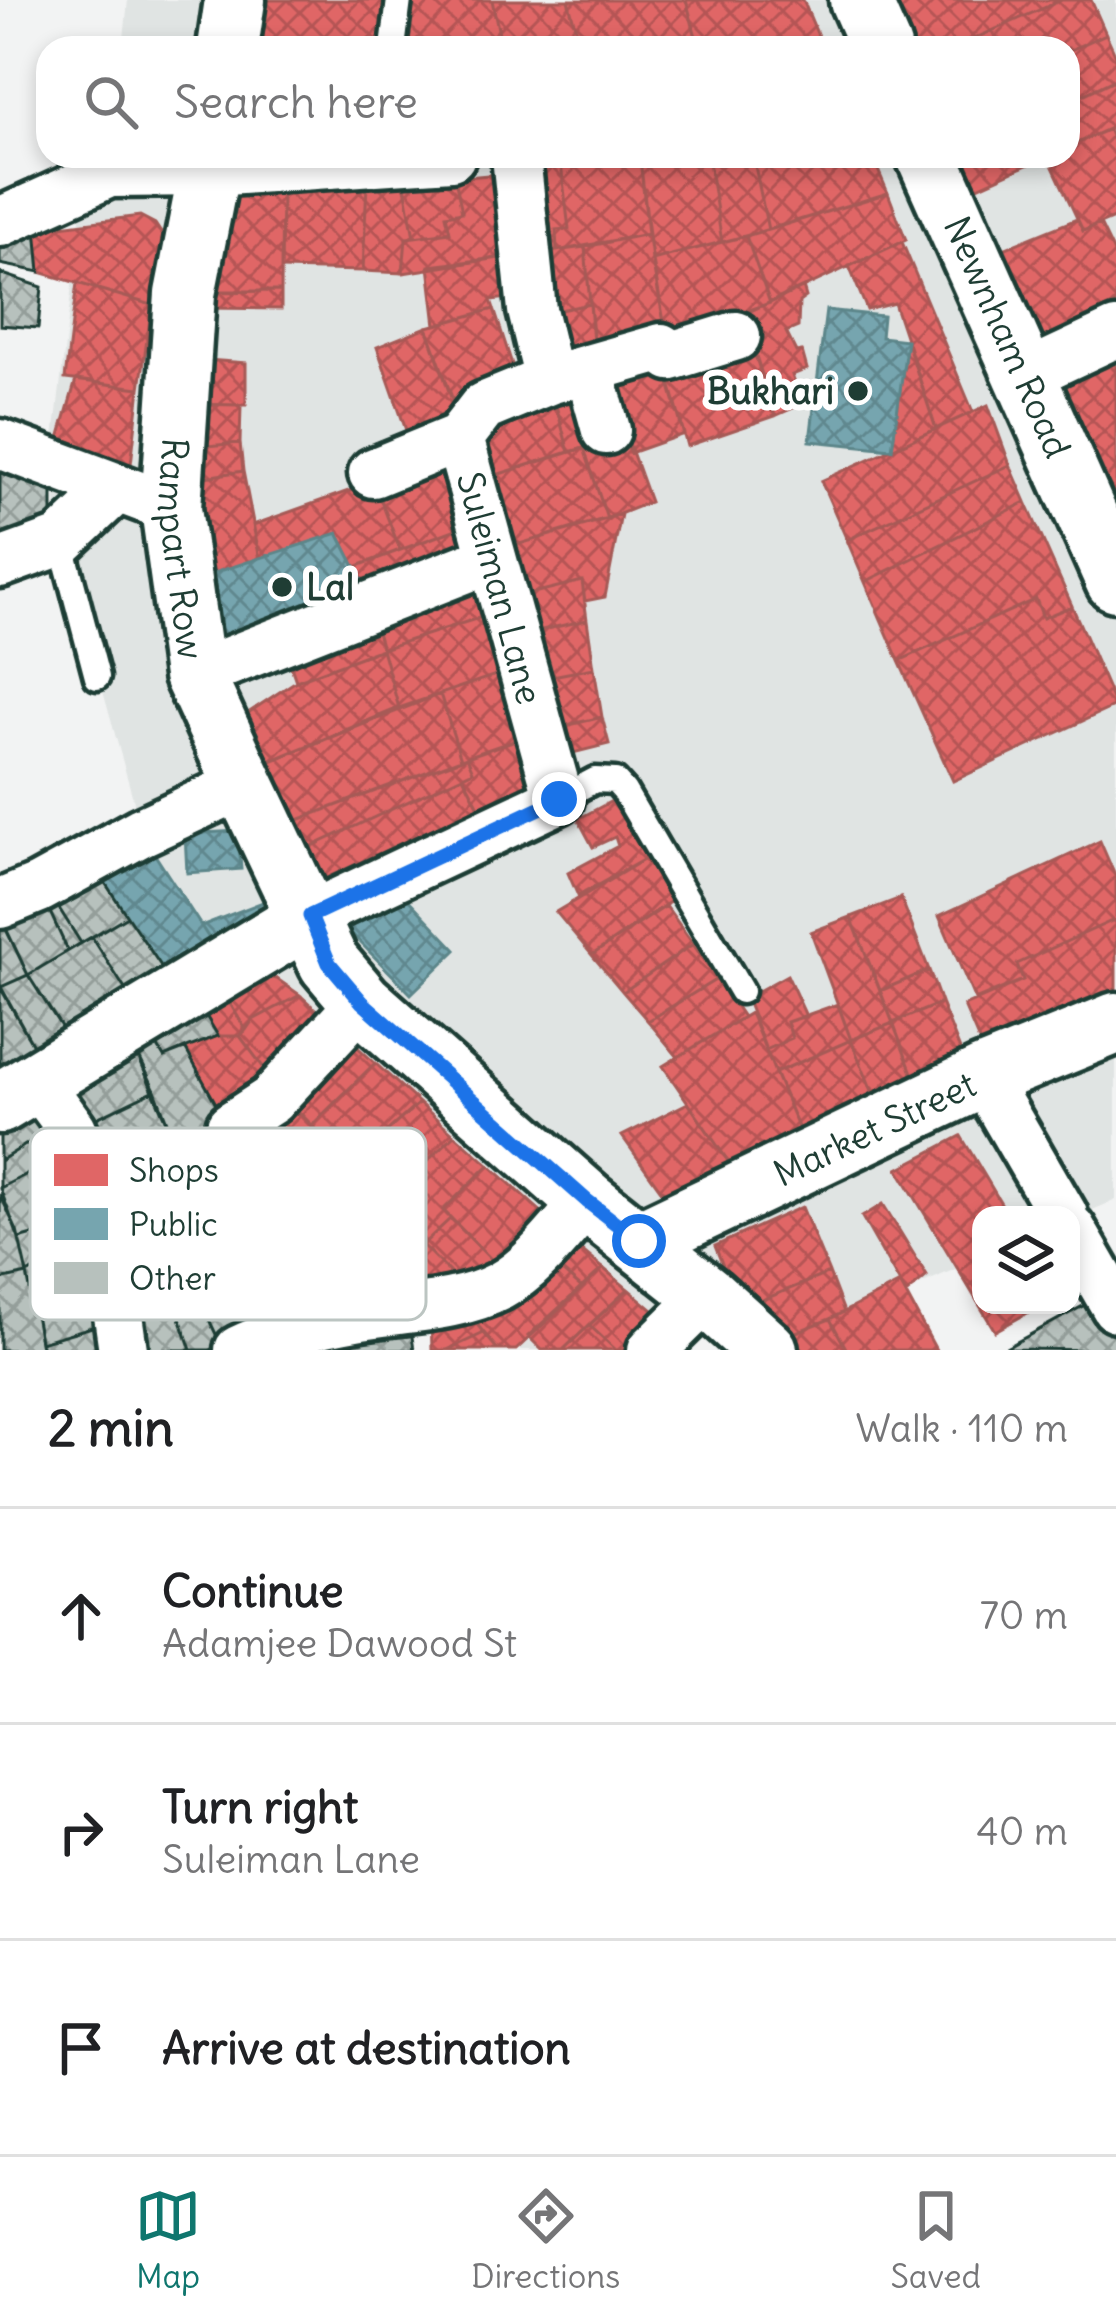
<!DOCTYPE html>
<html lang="en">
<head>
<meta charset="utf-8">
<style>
  :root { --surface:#fff; --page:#f6f6f6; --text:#202124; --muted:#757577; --line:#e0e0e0; --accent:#0f766e }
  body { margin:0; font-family:Delius,sans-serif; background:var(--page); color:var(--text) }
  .controls { position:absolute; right:36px; bottom:36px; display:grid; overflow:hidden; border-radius:24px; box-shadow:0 6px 18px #0003 }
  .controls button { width:108px; height:108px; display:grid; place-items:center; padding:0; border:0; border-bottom:3px solid var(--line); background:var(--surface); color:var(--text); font:60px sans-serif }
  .stop { position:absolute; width:36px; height:36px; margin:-27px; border:9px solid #1a73e8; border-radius:50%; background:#fff }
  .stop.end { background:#1a73e8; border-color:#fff; box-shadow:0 3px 12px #0008 }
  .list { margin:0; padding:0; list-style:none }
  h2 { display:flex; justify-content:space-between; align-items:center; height:156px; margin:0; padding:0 48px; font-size:51px }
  h2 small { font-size:39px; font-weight:400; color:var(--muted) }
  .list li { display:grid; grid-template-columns:78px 1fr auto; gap:36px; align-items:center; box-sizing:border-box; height:216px; padding:0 48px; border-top:3px solid var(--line) }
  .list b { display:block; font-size:45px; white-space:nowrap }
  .list p { margin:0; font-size:39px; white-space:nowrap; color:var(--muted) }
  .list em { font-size:39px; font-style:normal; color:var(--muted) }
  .icon { flex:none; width:66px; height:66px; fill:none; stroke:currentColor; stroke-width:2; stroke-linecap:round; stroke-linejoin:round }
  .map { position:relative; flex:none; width:1116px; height:1350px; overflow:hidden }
  .search { position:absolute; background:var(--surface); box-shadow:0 6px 18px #0003; left:36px; right:36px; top:36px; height:132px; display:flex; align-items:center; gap:30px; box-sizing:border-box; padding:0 42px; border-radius:36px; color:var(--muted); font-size:45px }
  .sheet { height:804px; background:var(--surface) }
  nav { display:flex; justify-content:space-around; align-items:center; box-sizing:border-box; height:168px; border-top:3px solid var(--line); background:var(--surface); font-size:33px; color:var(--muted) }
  nav a { display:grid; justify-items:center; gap:6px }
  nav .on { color:var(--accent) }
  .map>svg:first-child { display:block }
  .built { fill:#e0e4e3 }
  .shops { fill:url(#shops-cross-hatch); stroke:#a65a57; stroke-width:3 }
  .public { fill:url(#public-cross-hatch); stroke:#5c868a; stroke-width:3 }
  .building { fill:url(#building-cross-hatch); stroke:#1f3d34; stroke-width:3 }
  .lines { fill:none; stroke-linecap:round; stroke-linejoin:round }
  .service-casing { stroke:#1f3d34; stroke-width:33 }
  .minor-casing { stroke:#1f3d34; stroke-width:57 }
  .tertiary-casing { stroke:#1f3d34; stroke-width:69 }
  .service { stroke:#fff; stroke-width:24 }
  .minor { stroke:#fff; stroke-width:48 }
  .tertiary { stroke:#fff; stroke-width:60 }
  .route { stroke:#1a73e8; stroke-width:15 }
  .poi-dot { fill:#1f3d34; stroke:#fff; stroke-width:4.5 }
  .labels { text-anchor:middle; stroke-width:12; stroke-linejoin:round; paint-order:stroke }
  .street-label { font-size:36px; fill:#1f3d34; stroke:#fff }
  .poi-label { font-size:36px; font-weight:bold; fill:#1f3d34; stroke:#fff; text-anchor:end }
  .key { fill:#fff; stroke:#bcc5c2; stroke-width:3 }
  .key-label { font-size:33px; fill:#1f3d34 }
</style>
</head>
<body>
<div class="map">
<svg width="1116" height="1350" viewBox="0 0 1116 1350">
  <defs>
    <pattern id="shops-cross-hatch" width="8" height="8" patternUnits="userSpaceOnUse" patternTransform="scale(3)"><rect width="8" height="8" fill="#e06666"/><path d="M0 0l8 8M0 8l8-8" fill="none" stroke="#b55555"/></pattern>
    <pattern id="public-cross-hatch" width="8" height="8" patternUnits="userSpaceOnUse" patternTransform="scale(3)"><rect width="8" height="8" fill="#76a5af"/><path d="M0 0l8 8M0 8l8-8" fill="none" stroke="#60888f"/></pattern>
    <pattern id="building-cross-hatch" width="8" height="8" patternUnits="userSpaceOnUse" patternTransform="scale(3)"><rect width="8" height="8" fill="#b7c1bd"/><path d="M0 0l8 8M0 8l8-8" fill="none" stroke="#949e9a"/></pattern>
  </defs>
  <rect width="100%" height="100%" fill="#f2f3f3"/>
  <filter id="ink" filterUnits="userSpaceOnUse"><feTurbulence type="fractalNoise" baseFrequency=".00833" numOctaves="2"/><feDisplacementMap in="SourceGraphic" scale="24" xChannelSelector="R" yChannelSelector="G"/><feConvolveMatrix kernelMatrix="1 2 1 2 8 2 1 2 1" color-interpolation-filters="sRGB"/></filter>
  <g filter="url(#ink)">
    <path class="built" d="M128 0H1116V1200L1071 1219V1215H981V1258L768 1350 707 1296 652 1350H497L455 1299 271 1100 226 963 144 838 61 541 51 463 84 185 111 156H1068V48H123Z"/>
    <path class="shops" d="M250 0H394L387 48H242Z
      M403 0H492L502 48H396Z
      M492 0H568L581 48H502Z
      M568 0H686L699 48H581Z
      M686 0H803L823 48H699Z
      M881 0H1062L953 48H902Z
      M1062 0H1091L1106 34 1068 51V48H953Z
      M1106 34 1116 56V79L1068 102V51Z
      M1116 79V126L1068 147V102Z
      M1108 129 1116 148V217L1083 231 1048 156H1068V147Z
      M651 156H708L722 242 652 260 640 159Z
      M708 156H753L768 230 722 242Z
      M753 156H872L888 193 768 230Z
      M954 156H1047L969 191Z
      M640 159 648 234 557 251 556 230 569 229 561 164Z
      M561 164 569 229 556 230 557 251 540 253 530 166Z
      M500 174 506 257 403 273 406 238 450 232 446 215 462 212 455 178Z
      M455 178 462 212 446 215 450 232 414 237 404 181Z
      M404 181 414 237 406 238 403 273 363 271 367 183Z
      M367 183 363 271 281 269 282 186Z
      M282 186 281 291 205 292 232 187Z
      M888 193 906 240 770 303 746 236Z
      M140 216 155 224 165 239 152 305 40 272 36 229Z
      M1077 219 1083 231 1100 224 1116 257V303L1037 340 1001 250Z
      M648 234 667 338 595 358 585 247Z
      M746 236 770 303 667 338 652 260Z
      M902 242 973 412 936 429 894 303 867 310 849 266Z
      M585 247 590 304 544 313 540 253Z
      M506 257 510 298 491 300 494 309 436 325 429 266Z
      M77 283 152 305 140 388 65 379Z
      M803 287 806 297 799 302 798 327 786 332 796 352 802 351 807 369 792 375 802 404 775 416 742 315Z
      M207 291H281V309L206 308Z
      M590 304 593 343 558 350 555 311Z
      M494 309 519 386 456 409 427 327Z
      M427 327 457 415 407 433 377 347Z
      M751 340 775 416 687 446 665 368Z
      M907 340 936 429 892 449Z
      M662 354 684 434 630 453 607 371Z
      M1116 355V495L1108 498 1057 380Z
      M193 359 246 363V405L185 404Z
      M76 380 140 388 129 481 54 456Z
      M582 385 598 444 569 452 551 388Z
      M551 388 569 452 493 476 482 436Z
      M185 404 241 405 240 443 185 448Z
      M988 405 1010 465 847 540 821 481Z
      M626 435 650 502 607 519 584 448Z
      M240 443 243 471 186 480 185 448Z
      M584 448 607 519 516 545 493 476Z
      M446 457 462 527 400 550 374 482Z
      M1010 465 1026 502 865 582 847 540Z
      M243 471 260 559 198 578 186 480Z
      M374 482 400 550 355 567 338 533 260 559 253 525Z
      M1026 502 1072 606 1043 618 1036 599 899 661 865 582Z
      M621 514 605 597 585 601 582 581 525 595 516 545Z
      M462 527 469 558 370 596 355 567Z
      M472 575 485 616 382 649 371 612Z
      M582 581 587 620 533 632 525 595Z
      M1036 599 1043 618 1072 606 1115 706 953 781 899 661Z
      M371 612 382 649 296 681 285 649Z
      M485 616 502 673 399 708 382 649Z
      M587 620 594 668 542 678 533 632Z
      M382 649 399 708 263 764 242 717 296 681Z
      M594 668 602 717 553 729 542 678Z
      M502 673 521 738 461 759 440 694Z
      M440 694 461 759 287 824 263 764Z
      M602 717 609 744 573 753 567 725Z
      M521 738 540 794 485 818 463 776 473 771 467 757Z
      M467 757 473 771 300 852 287 824Z
      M463 776 479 807 313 884 300 852Z
      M621 796 650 856 578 896 568 873 618 846 615 837 593 847 578 819Z
      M1100 841 1116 878V919L1017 964 1023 980 975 1000 939 916Z
      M650 856 674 899 592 955 556 912Z
      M901 898 929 970 880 991 851 917Z
      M666 906 693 944 623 992 592 955Z
      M851 917 893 1023 851 1040 811 932Z
      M1116 919V1002L988 1062 964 1006 1023 980 1017 964Z
      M693 944 717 979 648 1021 623 992Z
      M929 970 941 1003 893 1023 880 991Z
      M257 975 277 979 300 995 253 1020 246 1030 220 987Z
      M787 975 806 1016 787 1022 792 1038 766 1050 746 998Z
      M717 979 743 1017 678 1057 648 1021Z
      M220 987 246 1030 240 1036H218L197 1001Z
      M300 995 335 1027 278 1087 240 1036 253 1020Z
      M941 1003 968 1070 919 1091 893 1023Z
      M838 1004 851 1040 775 1073 766 1050 792 1038 787 1022Z
      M750 1013 806 1146 739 1177 663 1066Z
      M893 1023 919 1091 880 1110 851 1040Z
      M341 1032 375 1063 312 1125 287 1100Z
      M218 1036H240L278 1087 224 1118 185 1048Z
      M851 1040 880 1110 806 1146 775 1073Z
      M375 1063 419 1103 343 1170 314 1140 321 1136 312 1125Z
      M287 1100 321 1136 238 1178 222 1141Z
      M419 1103 455 1135 385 1201 375 1191 363 1200 343 1170Z
      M688 1103 739 1177 673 1207 622 1136Z
      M455 1135 489 1165 443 1210 451 1218 417 1250 405 1233 420 1216 396 1190Z
      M961 1136 1008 1215H981V1305H1042L995 1331 898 1169Z
      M489 1165 547 1217 503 1272 443 1210Z
      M883 1204 927 1276 906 1294 862 1217Z
      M802 1207 829 1273 740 1309 715 1246Z
      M451 1218 503 1272 465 1288 422 1245Z
      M405 1233 417 1250 422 1245 465 1288 401 1301 376 1256Z
      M568 1239 603 1268 582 1288 548 1259Z
      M548 1259 582 1288 516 1350H498L466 1311Z
      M603 1268 628 1289 563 1350H542L528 1336Z
      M829 1273 844 1312 830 1319 791 1334 740 1309Z
      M900 1283 936 1350H847L830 1319Z
      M628 1289 666 1321 637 1350H616L589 1325Z
      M466 1311 484 1333 447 1350H432L431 1318Z
      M830 1319 847 1350H798L791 1334Z
      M589 1325 616 1350H563Z
      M484 1333 498 1350H447Z"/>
    <path class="public" d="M826 310 883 316 881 337 907 340 892 449 810 441Z
      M338 533 370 596 205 655 198 578Z
      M238 831 241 869 187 873 185 834Z
      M144 838 214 946 167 975 96 869Z
      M405 896 456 950 411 994 345 927Z
      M268 900 276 914 214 946 201 926Z"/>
    <path class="building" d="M36 229 40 272 0 264V239Z
      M0 273 42 287 38 328 0 325Z
      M0 468 52 491V534L0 551Z
      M96 869 127 916 81 943 50 894Z
      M50 894 81 943 68 951 43 897Z
      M43 897 68 951 28 975 2 920Z
      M127 916 167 975 130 997 92 937Z
      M0 917 28 975 1 987 0 984Z
      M92 937 130 997 67 1036 28 975Z
      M28 975 67 1036 38 1054 1 987Z
      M0 987 38 1054 0 1078Z
      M197 1001 218 1036 164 1057 149 1032Z
      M149 1032 164 1057 185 1048 224 1118 174 1140 132 1042Z
      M132 1042 155 1090 84 1124 60 1087Z
      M155 1090 185 1169 109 1191 84 1124Z
      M34 1105 52 1128 0 1161V1126Z
      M52 1128 68 1153 0 1188V1161Z
      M68 1153 94 1218 19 1239 0 1188Z
      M0 1194 17 1231 27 1274 0 1280Z
      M94 1218 100 1252 51 1261 27 1274 19 1239Z
      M265 1251 276 1327 246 1337 235 1255Z
      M100 1252 104 1276 31 1292 27 1274 51 1261Z
      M122 1264 159 1266 157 1290 170 1305 134 1321Z
      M236 1270 246 1337 223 1349 196 1292Z
      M344 1272 352 1309 276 1327 270 1283Z
      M27 1274 42 1350H0V1280Z
      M104 1276 106 1323 40 1342 31 1292Z
      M196 1292 223 1349 222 1350H191L175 1303Z
      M1094 1300 1116 1334V1350L1004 1349Z
      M175 1303 191 1350H143L134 1321Z
      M409 1317 414 1350H340L338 1334Z
      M106 1323V1350H42L40 1342Z"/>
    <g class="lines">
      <defs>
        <path id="service" d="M393 48 399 0
          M61 541 97 677
          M559 799 595 780 615 781 624 791 741 991
          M102 1204 184 1186H225L253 1177 308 1150
          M337 1232 357 1316"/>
        <path id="minor" d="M0 222 109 173 210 172 451 156
          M589 369 606 430
          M1024 376 1116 333
          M549 380 661 348 671 356 736 336
          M0 444 171 508
          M373 473 459 438
          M0 563 61 541 117 488
          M194 675 490 559
          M0 904 39 888 141 832 244 784
          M310 916 559 799 459 438 483 407 549 380 532 310 516 156
          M983 1077 1063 1215
          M36 1080 72 1129 102 1204 123 1350
          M231 1126 271 1100 362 1002
          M1071 1229 1116 1307
          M239 1350C275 1333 315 1323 355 1316 401 1308 458 1308 500 1286 535 1267 561 1230 587 1201
          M652 1350 707 1296"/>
        <g id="tertiary">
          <path d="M860 0 881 48"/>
          <path d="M228 48 235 0"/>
          <path id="s1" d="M212 156 185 294 171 508 194 675 244 784 329 963 362 1002 587 1201 707 1296 767 1350"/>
          <path id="s2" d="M927 156 1116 581"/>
          <path d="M0 1103 310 916"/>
          <path id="s3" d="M639 1241 983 1077 1116 1023"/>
        </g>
      </defs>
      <use href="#service" class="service-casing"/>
      <use href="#minor" class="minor-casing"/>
      <use href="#tertiary" class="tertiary-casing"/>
      <use href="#service" class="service"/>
      <use href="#minor" class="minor"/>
      <use href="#tertiary" class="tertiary"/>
    </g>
  </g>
  <g class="lines" filter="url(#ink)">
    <path class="route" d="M559 799 310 916 329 963 362 1002 587 1201 639 1241"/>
  </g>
  <g class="poi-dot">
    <circle cx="858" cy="391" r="12"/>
    <circle cx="282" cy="587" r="12"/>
  </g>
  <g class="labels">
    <g class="street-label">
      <text dy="13" stroke="none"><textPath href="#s2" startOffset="198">Newnham Road</textPath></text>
      <text dy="13" stroke="none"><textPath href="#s1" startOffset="396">Rampart Row</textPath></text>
      <text transform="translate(500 588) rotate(75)" y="13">Suleiman Lane</text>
      <text dy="13" stroke="none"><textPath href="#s3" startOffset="261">Market Street</textPath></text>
    </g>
    <g class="poi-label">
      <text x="834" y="404">Bukhari</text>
      <text x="306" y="600" text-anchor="start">Lal</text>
    </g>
  </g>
  <rect x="30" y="1128" width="396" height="192" rx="18" class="key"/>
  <rect x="54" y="1154" width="54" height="32" fill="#e06666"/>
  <rect x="54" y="1208" width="54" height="32" fill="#76a5af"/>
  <rect x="54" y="1262" width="54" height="32" fill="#b7c1bd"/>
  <g class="key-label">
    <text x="129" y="1182">Shops</text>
    <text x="129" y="1236">Public</text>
    <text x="129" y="1290">Other</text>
  </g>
</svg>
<div class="controls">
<button><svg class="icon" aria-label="layers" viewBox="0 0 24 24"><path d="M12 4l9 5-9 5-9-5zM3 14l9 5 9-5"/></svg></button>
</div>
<div class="stop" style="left:639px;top:1241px"></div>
<div class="stop end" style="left:559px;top:799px"></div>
<div class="search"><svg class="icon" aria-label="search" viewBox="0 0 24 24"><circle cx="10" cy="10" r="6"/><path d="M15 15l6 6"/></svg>Search here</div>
</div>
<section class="sheet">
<h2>2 min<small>Walk · 110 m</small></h2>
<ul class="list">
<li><svg class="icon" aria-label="ahead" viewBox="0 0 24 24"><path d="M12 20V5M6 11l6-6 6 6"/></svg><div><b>Continue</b><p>Adamjee Dawood St</p></div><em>70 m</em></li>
<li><svg class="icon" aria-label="right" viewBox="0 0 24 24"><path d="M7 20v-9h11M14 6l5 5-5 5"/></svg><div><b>Turn right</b><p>Suleiman Lane</p></div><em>40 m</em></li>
<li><svg class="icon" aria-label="arrive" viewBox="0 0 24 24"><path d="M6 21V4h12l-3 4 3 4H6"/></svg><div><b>Arrive at destination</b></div></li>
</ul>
</section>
<nav>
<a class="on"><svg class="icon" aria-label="map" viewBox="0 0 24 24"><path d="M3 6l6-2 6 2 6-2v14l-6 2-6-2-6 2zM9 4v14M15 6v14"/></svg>Map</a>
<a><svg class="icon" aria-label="directions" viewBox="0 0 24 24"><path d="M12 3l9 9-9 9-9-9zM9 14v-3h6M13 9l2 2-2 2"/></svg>Directions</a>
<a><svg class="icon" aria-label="saved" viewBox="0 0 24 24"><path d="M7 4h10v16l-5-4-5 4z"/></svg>Saved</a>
</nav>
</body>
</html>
